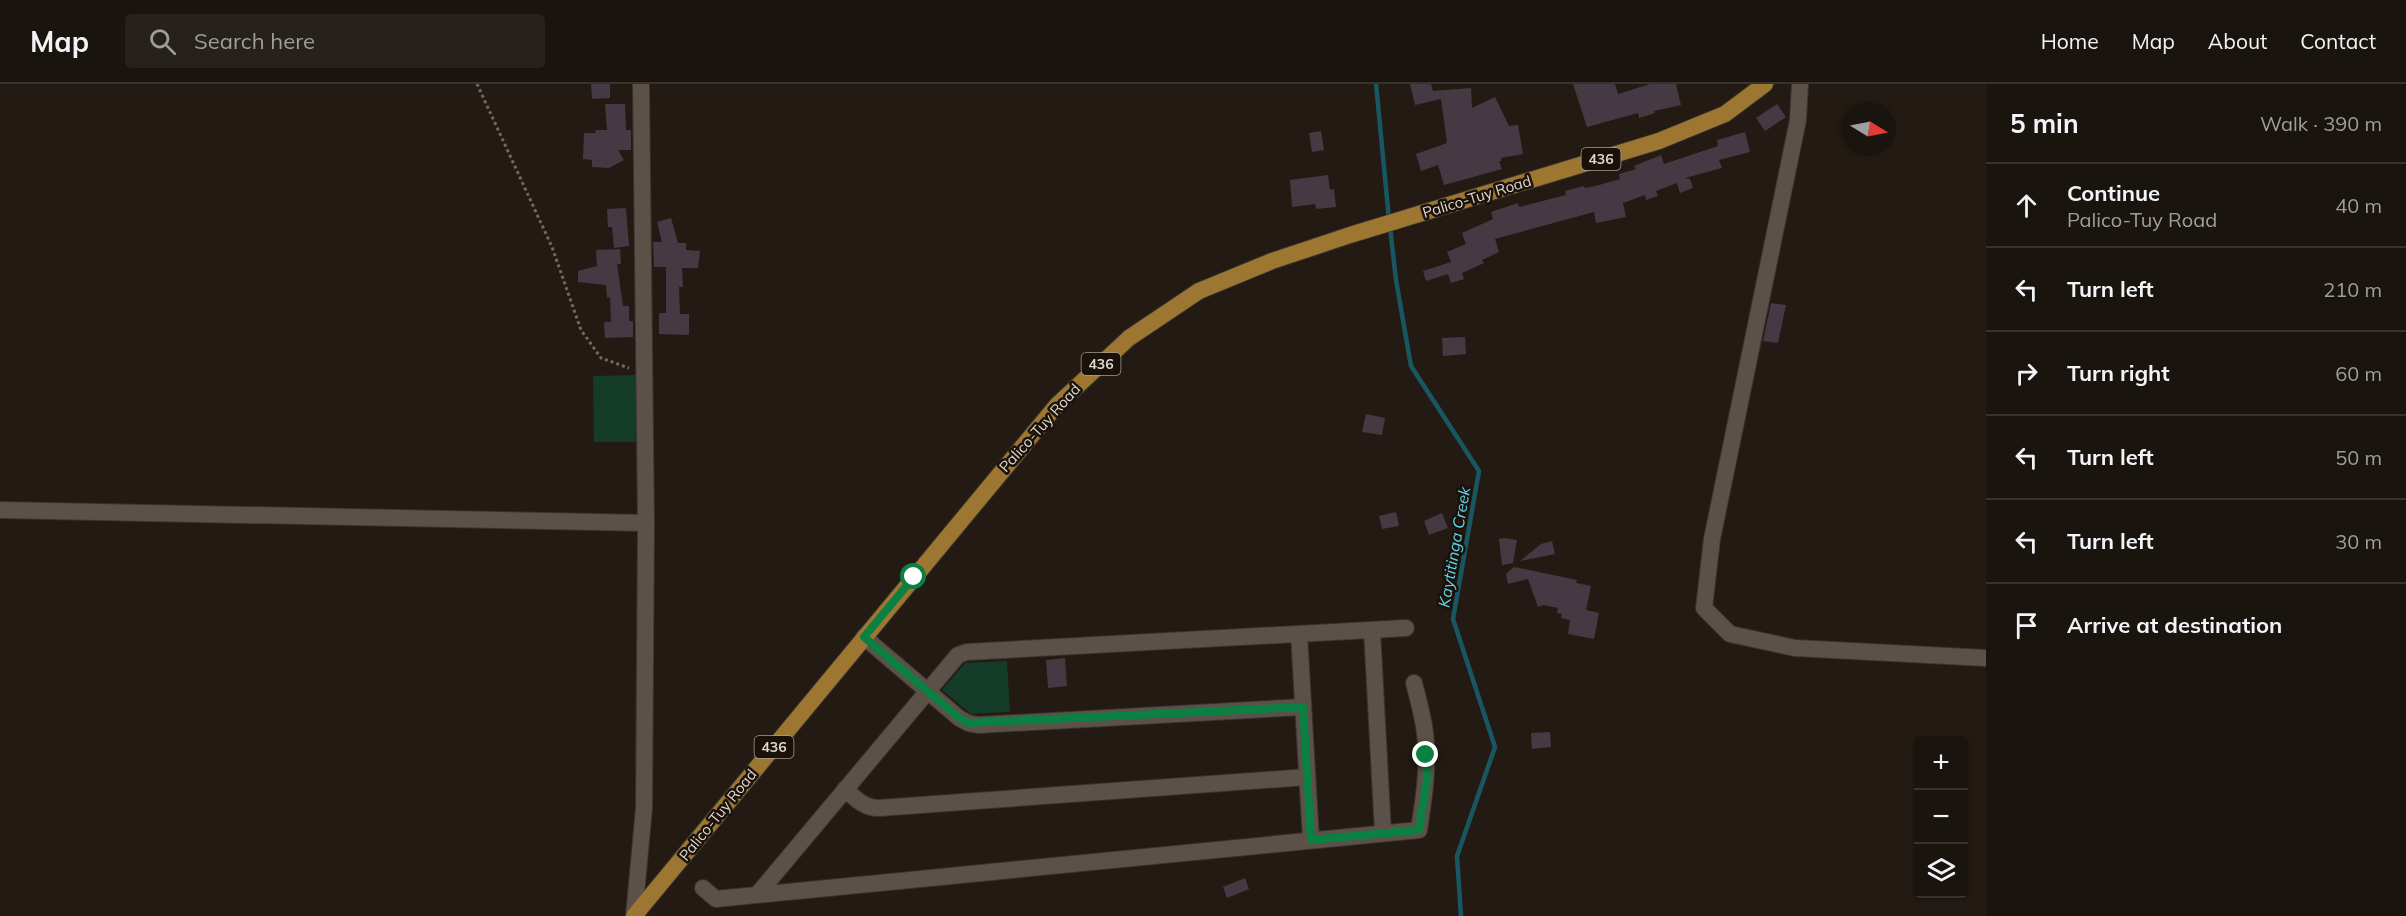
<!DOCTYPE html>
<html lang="en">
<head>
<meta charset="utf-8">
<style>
  :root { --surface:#1a140e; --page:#27211c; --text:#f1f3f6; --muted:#9f9e9e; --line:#38332e }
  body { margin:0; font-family:Mulish,sans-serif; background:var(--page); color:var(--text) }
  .controls { position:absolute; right:18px; bottom:18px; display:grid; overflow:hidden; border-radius:6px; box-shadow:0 2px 4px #0004 }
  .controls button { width:54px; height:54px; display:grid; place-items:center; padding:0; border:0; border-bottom:2px solid var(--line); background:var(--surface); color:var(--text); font:30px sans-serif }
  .compass { position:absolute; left:1842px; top:18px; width:54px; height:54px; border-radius:50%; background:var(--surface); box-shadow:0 2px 4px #0004; rotate:100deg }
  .stop { position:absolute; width:18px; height:18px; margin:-14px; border:4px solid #0b8043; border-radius:50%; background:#fff }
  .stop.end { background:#0b8043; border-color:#fff; box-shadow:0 2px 6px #0008 }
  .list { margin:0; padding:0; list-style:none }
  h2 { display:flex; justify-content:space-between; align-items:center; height:78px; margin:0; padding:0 24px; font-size:26px }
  h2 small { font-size:20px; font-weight:400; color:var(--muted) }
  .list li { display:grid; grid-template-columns:39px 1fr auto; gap:18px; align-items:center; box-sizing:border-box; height:84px; padding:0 24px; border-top:2px solid var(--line) }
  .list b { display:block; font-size:22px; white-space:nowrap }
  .list p { margin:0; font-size:20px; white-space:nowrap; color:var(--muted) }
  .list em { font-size:20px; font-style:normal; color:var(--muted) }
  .icon { flex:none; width:33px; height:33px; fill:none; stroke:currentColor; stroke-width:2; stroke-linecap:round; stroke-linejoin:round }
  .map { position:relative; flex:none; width:1986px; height:832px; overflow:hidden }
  header { display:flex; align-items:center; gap:36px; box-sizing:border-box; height:84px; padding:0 30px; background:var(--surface); border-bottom:2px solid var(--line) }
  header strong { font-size:28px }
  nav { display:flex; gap:33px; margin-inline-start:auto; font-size:21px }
  .search { width:420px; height:54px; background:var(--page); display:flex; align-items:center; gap:15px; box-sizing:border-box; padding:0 21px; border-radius:6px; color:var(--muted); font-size:22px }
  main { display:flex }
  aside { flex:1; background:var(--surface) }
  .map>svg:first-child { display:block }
  .green { fill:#143c28 }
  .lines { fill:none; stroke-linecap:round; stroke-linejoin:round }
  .stream { stroke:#185762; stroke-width:4.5 }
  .building { fill:#453a43 }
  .minor-casing { stroke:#3a3430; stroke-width:18 }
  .tertiary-casing { stroke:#3a3430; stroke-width:18 }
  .primary-casing { stroke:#3a3430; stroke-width:18 }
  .path { stroke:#716962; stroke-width:3; stroke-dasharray:3 3; stroke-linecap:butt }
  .minor { stroke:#5b5148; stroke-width:16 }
  .tertiary { stroke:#5b5148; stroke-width:16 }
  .primary { stroke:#9d7731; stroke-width:16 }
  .route { stroke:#0b8043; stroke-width:8 }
  .labels { text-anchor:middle; stroke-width:5; stroke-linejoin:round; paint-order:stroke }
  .shield { fill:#1a120a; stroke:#a39d96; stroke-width:1.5 }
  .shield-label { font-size:14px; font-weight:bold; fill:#ded8d2 }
  .street-label { font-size:15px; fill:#ded8d2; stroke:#1a120a }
  .water-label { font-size:16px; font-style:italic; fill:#60d7ee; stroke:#1a120a }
</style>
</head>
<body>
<header>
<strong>Map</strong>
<div class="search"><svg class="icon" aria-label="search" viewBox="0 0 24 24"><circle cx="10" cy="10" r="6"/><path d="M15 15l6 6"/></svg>Search here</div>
<nav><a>Home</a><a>Map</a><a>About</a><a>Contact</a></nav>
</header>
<main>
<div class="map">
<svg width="1986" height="832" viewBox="0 0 1986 832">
  <rect width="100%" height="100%" fill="#231b13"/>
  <path class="green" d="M636 291 637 358H594L593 292Z
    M1007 577 1010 628 971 630 942 606 965 579Z"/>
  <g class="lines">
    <path class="stream" d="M1376 0 1389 135
      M1390 143 1396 196 1411 282 1479 387 1453 535 1495 663 1457 772 1461 832"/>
  </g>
  <path class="building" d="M591 0H610V14L592 15Z
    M1410 0H1431L1433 7 1471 4 1472 24 1495 13 1509 42 1518 41 1523 70 1501 74V77H1499L1502 85 1444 101 1438 81 1421 87 1416 70 1447 59 1441 15 1415 21Z
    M1573 0H1615L1618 10 1650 0H1676L1681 21 1654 27 1655 29 1639 34 1638 29 1587 43Z
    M605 20H625L626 46H631V66H618L624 76 609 84 592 83V76L583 75 584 49H595L596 46H607Z
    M1777 20 1786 33 1765 47 1756 34Z
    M1321 47 1324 66 1312 68 1309 49Z
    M1745 48 1750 68 1719 76 1722 84 1685 94 1690 95 1693 104 1680 109 1677 99 1656 107 1658 112 1646 116 1645 111 1623 119 1626 133 1596 139 1594 128 1495 155 1499 168 1482 176 1484 179 1462 189 1464 195 1451 199 1448 190 1426 197 1423 187 1451 178 1447 168 1466 160 1462 149 1493 135 1491 128 1518 119 1519 123 1566 111 1565 107 1584 102 1585 104 1599 101 1620 95 1619 90 1636 85 1634 82 1661 71 1664 80 1718 62 1717 56Z
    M1328 91 1330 106 1334 105 1336 123 1316 125 1315 120 1292 123 1290 96Z
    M626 124 629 162 614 164 612 143H608L607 125Z
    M671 134 678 159H686V166L700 167 698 184H682L683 203H679L680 230H689V251L659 250V229H666V183H654L653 158H662L657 138Z
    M620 165 621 180H617L623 222H629V237H633V253L605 254 604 238H611L610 213 607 214 606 201 578 198V187L597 182 596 166Z
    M1771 219 1786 221 1778 259 1763 257Z
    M1465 253 1466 270 1443 272 1442 254Z
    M1366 330 1385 334 1382 351 1362 348Z
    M1396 428 1399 442 1382 445 1379 432Z
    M1442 429 1448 444 1429 451 1424 437Z
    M1504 454 1517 456 1513 479 1502 481 1499 455Z
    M1552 457 1555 470 1520 477 1541 460Z
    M1514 483 1577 496 1576 499 1591 502 1586 526 1599 529 1594 555 1568 550 1570 536 1561 534 1562 530 1557 529 1558 524 1543 521 1538 523 1528 495 1508 500 1506 490Z
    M1065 574 1067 602 1048 604 1046 576Z
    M1550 648 1551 663 1532 665 1531 649Z
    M1245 794 1249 805 1227 814 1223 803Z"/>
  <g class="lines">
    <defs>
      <path id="minor" d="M1800 0 1798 36 1712 455 1704 524 1730 550 1795 564 1986 574
        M0 426 646 439
        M1372 546 1383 749
        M1299 550 1311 756
        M864 553 959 634 968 639 978 641 1303 623
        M845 705C856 715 864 724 879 724L1307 693
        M703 804 716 815 1419 746C1424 713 1429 682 1425 649 1423 632 1418 615 1414 599
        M757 811 958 571 967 568 1406 544"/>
      <path id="tertiary" d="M634 832 644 724 646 439 641 0"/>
      <path id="primary" d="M634 832 1057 321 1129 254 1199 207 1272 177 1350 151 1659 57 1725 30 1765 0"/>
    </defs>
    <use href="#minor" class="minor-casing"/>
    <use href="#tertiary" class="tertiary-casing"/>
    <use href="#primary" class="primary-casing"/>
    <path class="path" d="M477 0 552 163 581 246 601 274 629 284"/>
    <use href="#minor" class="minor"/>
    <use href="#tertiary" class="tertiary"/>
    <use href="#primary" class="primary"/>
  </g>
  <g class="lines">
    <path class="route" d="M914 493 864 553 959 634 968 639 1303 623 1311 756 1419 746 1427 696 1426 671"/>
  </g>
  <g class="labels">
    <g class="shield">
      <rect x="1581.5" y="64" width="39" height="22" rx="4.5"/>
      <rect x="1081.5" y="269" width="39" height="22" rx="4.5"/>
      <rect x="754.5" y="652" width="39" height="22" rx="4.5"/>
    </g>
    <g class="shield-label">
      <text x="1601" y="80">436</text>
      <text x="1101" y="285">436</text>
      <text x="774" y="668">436</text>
    </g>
    <g class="street-label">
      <text transform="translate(1477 113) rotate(-17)" y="5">Palico-Tuy Road</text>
      <text transform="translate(1040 344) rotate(-48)" y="5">Palico-Tuy Road</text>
      <text transform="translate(718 731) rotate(-51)" y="5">Palico-Tuy Road</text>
    </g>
    <g class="water-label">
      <text transform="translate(1454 463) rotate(-80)" y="6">Kaytitinga Creek</text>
    </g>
  </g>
</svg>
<div class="controls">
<button>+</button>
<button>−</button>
<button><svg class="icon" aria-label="layers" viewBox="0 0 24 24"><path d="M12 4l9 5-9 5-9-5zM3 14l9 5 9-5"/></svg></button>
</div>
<svg class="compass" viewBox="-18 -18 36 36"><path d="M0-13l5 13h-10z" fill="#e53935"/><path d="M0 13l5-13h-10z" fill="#9f9e9e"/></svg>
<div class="stop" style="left:914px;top:493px"></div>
<div class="stop end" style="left:1426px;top:671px"></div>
</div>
<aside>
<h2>5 min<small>Walk · 390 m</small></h2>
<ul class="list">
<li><svg class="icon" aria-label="ahead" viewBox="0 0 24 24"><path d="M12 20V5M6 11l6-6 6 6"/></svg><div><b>Continue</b><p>Palico-Tuy Road</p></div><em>40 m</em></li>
<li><svg class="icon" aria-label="left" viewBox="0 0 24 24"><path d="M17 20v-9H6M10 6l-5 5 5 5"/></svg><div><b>Turn left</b></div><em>210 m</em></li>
<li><svg class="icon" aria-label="right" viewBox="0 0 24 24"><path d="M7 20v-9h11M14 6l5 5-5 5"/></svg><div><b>Turn right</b></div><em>60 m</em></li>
<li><svg class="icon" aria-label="left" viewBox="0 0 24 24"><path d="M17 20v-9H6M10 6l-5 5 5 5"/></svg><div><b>Turn left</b></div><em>50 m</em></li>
<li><svg class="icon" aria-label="left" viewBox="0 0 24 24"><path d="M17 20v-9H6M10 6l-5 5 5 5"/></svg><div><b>Turn left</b></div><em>30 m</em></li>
<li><svg class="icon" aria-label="arrive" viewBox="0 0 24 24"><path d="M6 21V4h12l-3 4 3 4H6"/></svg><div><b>Arrive at destination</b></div></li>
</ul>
</aside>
</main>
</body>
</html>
